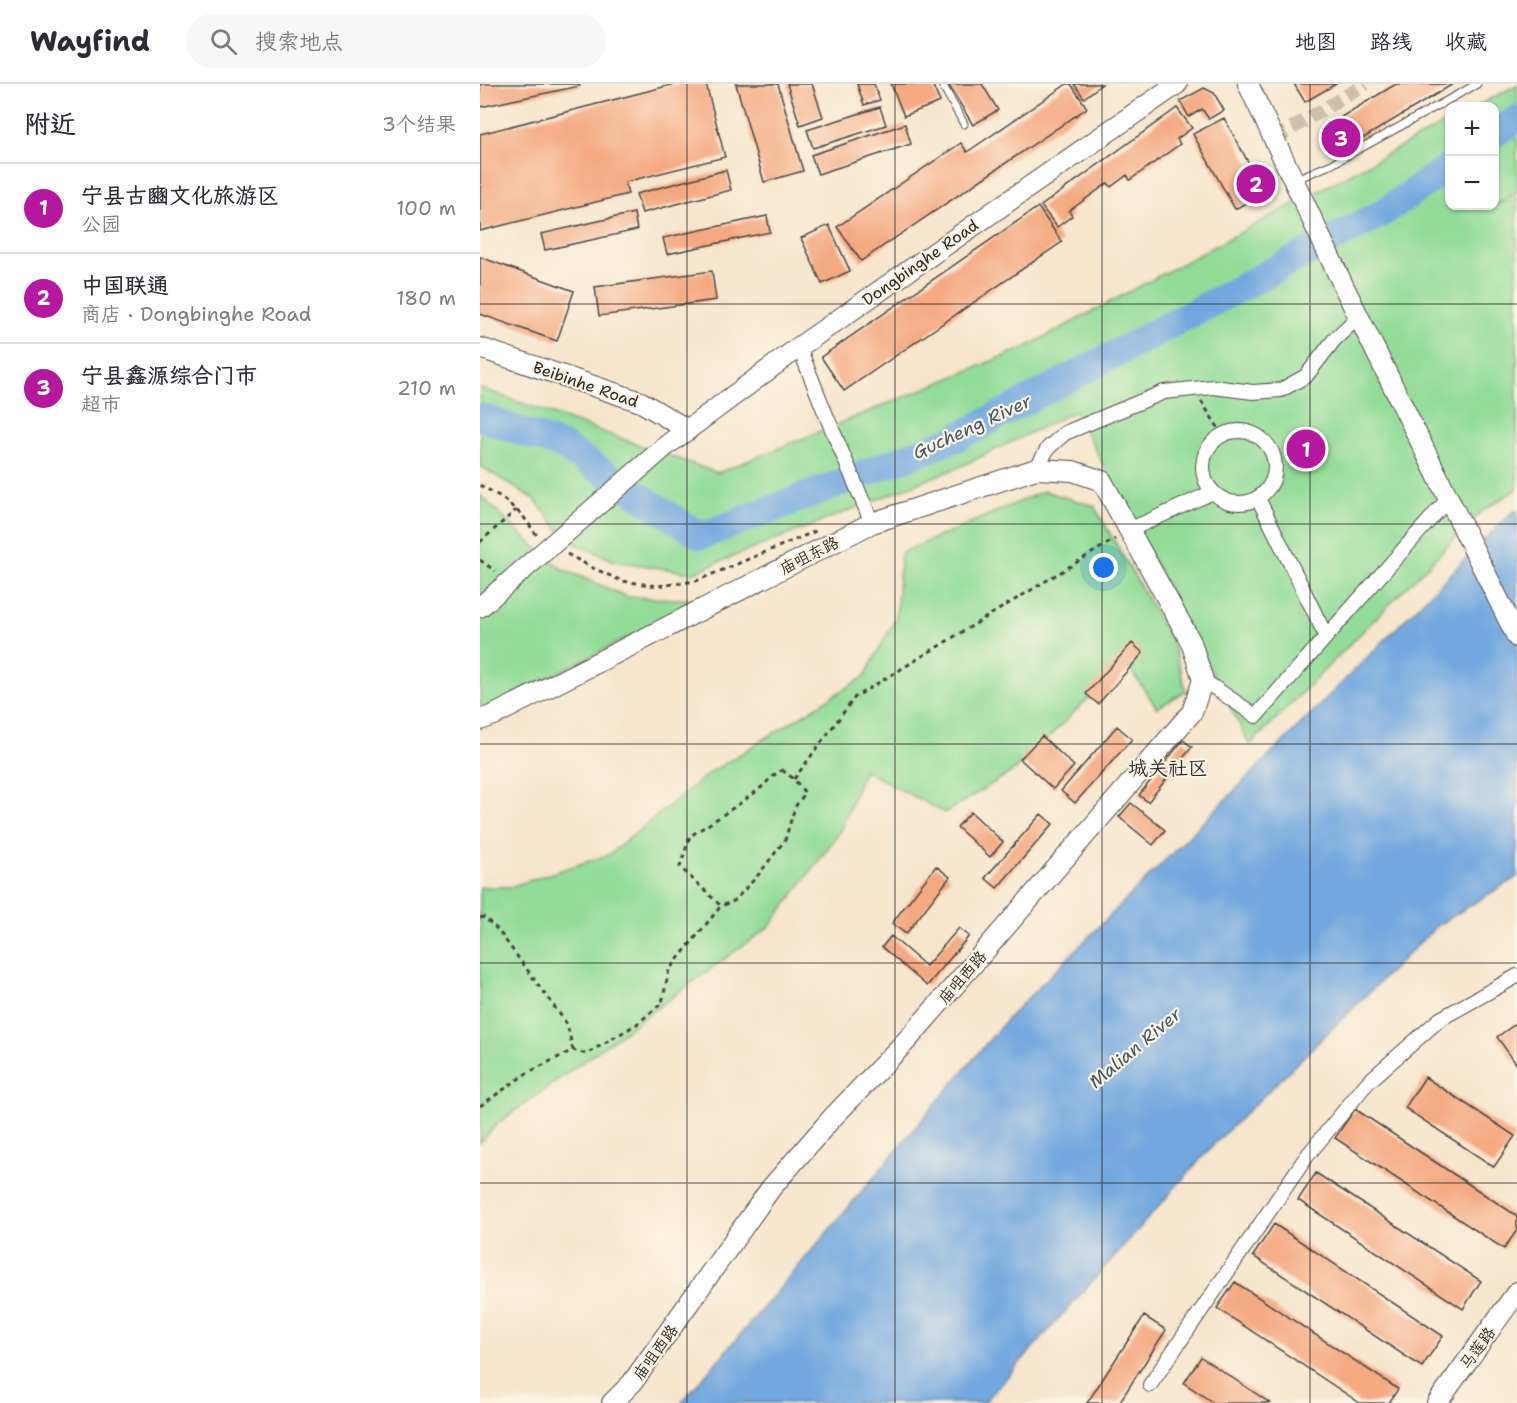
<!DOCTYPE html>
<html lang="zh">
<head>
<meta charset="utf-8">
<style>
  :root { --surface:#fff; --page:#f7f7f7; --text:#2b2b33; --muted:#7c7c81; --line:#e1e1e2; --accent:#b5179e }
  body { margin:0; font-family:"Shantell Sans","LXGW WenKai TC",sans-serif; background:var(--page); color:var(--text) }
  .controls { position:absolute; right:18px; top:18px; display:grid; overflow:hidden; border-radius:12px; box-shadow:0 2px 4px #0004 }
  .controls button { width:54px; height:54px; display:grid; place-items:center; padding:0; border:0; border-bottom:2px solid var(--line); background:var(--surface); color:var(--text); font:30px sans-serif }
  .you { position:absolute; left:624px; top:484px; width:21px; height:21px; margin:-15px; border:4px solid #fff; border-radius:50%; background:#1a73e8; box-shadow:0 0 0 9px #1a73e833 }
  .badge { display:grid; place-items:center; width:39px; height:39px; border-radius:50%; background:var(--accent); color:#fff; font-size:20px; font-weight:700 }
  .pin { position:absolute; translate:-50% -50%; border:3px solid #fff; box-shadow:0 2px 6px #0006 }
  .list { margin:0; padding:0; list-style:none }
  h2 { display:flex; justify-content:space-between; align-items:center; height:78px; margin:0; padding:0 24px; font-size:26px }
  h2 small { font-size:20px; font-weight:400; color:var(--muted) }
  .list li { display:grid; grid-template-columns:39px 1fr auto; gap:18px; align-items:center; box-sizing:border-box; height:90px; padding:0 24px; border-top:2px solid var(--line) }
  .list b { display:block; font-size:22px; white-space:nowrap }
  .list p { margin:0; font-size:20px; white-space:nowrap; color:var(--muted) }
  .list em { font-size:20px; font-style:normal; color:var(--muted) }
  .icon { flex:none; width:33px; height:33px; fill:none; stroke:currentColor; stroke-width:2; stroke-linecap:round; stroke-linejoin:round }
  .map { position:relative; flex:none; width:1037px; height:1319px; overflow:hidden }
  header { display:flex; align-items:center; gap:36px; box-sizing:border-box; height:84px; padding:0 30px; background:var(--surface); border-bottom:2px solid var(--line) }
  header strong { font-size:28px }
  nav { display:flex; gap:33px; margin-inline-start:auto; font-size:21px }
  .search { width:420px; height:54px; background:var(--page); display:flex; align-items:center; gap:15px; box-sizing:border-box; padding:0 21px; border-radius:33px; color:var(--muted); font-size:22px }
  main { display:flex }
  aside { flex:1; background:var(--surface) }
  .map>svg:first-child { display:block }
  .green { fill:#93dc98; stroke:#5f8462; stroke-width:1.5 }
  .water { fill:#72a7df; stroke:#4e6985; stroke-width:1.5 }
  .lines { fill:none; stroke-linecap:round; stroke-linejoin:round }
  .river { stroke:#72a7df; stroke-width:28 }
  .building { fill:#f4a981 }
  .street-tunnel { stroke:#cec0ad; stroke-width:14; stroke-dasharray:14 7; stroke-linecap:butt }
  .lane-casing { stroke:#4a4743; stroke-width:9 }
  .street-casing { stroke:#4a4743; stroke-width:16 }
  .secondary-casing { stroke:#4a4743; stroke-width:22 }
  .path { stroke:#4a4743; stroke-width:3; stroke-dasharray:4.5 4.5; stroke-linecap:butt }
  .lane { stroke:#fff; stroke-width:7 }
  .street { stroke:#fff; stroke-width:14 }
  .secondary { stroke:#fff; stroke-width:20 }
  .grid { fill:none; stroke:#2b2b2b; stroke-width:1.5; stroke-opacity:0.55 }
  .labels { text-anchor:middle; stroke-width:4.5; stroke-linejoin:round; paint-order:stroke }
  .street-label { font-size:16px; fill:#2b2b2b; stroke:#fcf5e5 }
  .water-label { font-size:18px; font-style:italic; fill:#44566a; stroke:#fcf5e5 }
  .quarter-label { font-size:20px; fill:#2b2b2b; stroke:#fcf5e5 }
</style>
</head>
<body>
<header>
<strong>Wayfind</strong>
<div class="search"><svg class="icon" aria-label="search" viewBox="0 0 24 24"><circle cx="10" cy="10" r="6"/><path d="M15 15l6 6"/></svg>搜索地点</div>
<nav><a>地图</a><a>路线</a><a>收藏</a></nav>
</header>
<main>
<aside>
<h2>附近<small>3个结果</small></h2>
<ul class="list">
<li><span class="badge">1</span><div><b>宁县古豳文化旅游区</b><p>公园</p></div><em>100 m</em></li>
<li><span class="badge">2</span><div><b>中国联通</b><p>商店 · Dongbinghe Road</p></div><em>180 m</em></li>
<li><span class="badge">3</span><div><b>宁县鑫源综合门市</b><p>超市</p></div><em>210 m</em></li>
</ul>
</aside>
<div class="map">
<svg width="1037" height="1319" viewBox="0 0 1037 1319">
  <rect width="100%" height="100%" fill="#fcf5e5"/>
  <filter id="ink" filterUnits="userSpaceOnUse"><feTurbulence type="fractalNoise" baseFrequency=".0167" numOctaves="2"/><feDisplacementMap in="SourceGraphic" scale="12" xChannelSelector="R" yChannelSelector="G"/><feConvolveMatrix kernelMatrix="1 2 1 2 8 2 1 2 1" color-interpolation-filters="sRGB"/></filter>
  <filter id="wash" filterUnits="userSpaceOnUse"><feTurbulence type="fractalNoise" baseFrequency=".008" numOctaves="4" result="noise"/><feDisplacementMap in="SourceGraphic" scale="24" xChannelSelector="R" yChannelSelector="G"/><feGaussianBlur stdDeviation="1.35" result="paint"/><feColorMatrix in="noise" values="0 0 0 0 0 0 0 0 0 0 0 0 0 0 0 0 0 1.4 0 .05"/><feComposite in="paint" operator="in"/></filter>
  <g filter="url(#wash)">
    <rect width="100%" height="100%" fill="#f7e5cd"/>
    <path class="green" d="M1037 1V109L1015 120 1014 22H997Z
      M969 37 970 122H1012L1010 123 1037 113V405L1002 427 770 661 595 327 484 381 212 489 135 477 87 456 54 415 0 382V304L238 389 546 263Z
      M564 407 614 422 692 557 706 607 677 624 645 578 538 684 465 729 384 686 360 748 290 842 17 1040 0 1059V803H30L130 770 228 690 384 593 416 534 421 469Z
      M0 411 45 454 82 485 148 513 215 516 181 537 17 619 0 625Z"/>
    <path class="water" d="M1037 426V793L958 841 734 1060 504 1319H201L296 1209 527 935 1030 430Z"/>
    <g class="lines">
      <path class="river" d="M1014 50 1037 35
        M0 333 83 362 221 452 472 356 904 128 970 82"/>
    </g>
    <g id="blocks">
      <path class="building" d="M0 0H99L100 2 0 23Z
        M195 0H226L245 73 145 98 148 110 0 147V50Z
        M256 0H298L323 87 284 98Z
        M307 0H332L343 33 320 41Z
        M377 0H394L400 16 384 21Z
        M411 0H452L460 18 424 32Z
        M468 0H502L518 26 493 41Z
        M587 0H591L607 24 381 177 357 143 481 59 487 68Z
        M594 0H622L604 14Z
        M814 0H856L825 18Z
        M916 0H973L862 67 846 42Z
        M724 4 734 9 744 26 729 35 722 25 709 33 700 17Z
        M400 23 406 41 333 64 327 46Z
        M697 24 712 44 697 55 700 60 650 96 647 91 631 103 628 99 589 127 592 132 577 143 561 122Z
        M744 34 785 109 755 125 713 50Z
        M425 40 431 60 338 90 331 71Z
        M246 86 251 106 162 129 156 110Z
        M558 123 582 158 364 307 341 273Z
        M154 129 157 146 65 166 61 150Z
        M287 132 290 148 187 170 183 154Z
        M349 141 370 187 342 200 321 154Z
        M0 173 94 207 77 257 0 230Z
        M232 187 236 216 119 232 115 203Z
        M652 559 663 569 618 620 606 610Z
        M637 642 652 655 595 719 581 707Z
        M562 652 594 682 573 705 540 675Z
        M703 656 712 663 668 718 659 711Z
        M651 719 685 746 673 761 639 733Z
        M491 728 523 758 510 773 477 743Z
        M561 730 573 740 517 804 505 794Z
        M456 782 470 793 426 850 412 839Z
        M479 844 489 852 447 902 402 863 411 852 446 882Z
        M1037 939V981L1017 953Z
        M945 993 1035 1052 1014 1083 925 1024Z
        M875 1025 1037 1132V1146L1024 1165 855 1054Z
        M836 1089 1001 1197 983 1225 818 1116Z
        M794 1140 963 1252 942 1283 773 1172Z
        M755 1198 918 1305 909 1319H880L737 1224Z
        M664 1232 686 1246 639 1319H607Z
        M721 1273 790 1319H734L704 1299Z"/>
    </g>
  </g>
  <g filter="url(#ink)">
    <use href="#blocks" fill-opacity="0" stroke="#4a4743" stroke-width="1.5"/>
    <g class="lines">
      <path class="street-tunnel" d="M794 55 886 0"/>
      <defs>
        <path id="lane" d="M462 0 484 40
          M814 96 852 80 997 0"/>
        <path id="street" d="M319 263 346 331 392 439
          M723 383a36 36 0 1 1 72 0a36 36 0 1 1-72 0Z
          M556 385 568 364 585 349 684 308 733 303 773 308 801 306 826 292 854 256 879 232
          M778 414 846 552
          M649 446 733 408
          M723 596 776 632 969 414
          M670 1301 827 1072 887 999 960 935 1037 892"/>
        <path id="secondary" d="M768 0 864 203 1037 553
          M0 264 161 318 208 346
          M0 523 187 361 319 263 697 0
          M0 636 14 631 392 439 556 385 593 387 622 397 711 558 723 596 712 628 429 954 352 1034 291 1104 152 1299 132 1319
          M957 1319 1037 1208"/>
      </defs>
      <use href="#lane" class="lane-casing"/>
      <use href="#street" class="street-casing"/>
      <use href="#secondary" class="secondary-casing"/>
      <path class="path" d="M721 317 743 351
        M0 401 21 413 43 432 58 453
        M0 458 36 426
        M87 470 113 484 142 497 178 502 216 497 336 447
        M0 476 15 487
        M302 686 314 695 325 709 315 723 305 756 279 790 254 817 241 822 200 783 210 752C233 738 255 723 277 707 286 700 292 691 302 686Z
        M314 695 375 613 635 455
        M0 834 4 833 18 846 87 940 93 966
        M0 1022 47 989 93 966 106 970 157 940 182 919 189 886 241 822"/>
      <use href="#lane" class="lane"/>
      <use href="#street" class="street"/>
      <use href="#secondary" class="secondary"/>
    </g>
  </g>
  <path class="grid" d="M207 0V1319M415 0V1319M622 0V1319M830 0V1319M0 220H1037M0 440H1037M0 660H1037M0 879H1037M0 1099H1037"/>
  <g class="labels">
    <g class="street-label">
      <text transform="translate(440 178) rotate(-35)" y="6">Dongbinghe Road</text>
      <text transform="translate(106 300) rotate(19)" y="6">Beibinhe Road</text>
      <text transform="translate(329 471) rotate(-27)" y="6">庙咀东路</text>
      <text transform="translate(482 893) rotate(-49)" y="6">庙咀西路</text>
      <text transform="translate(997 1264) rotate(-54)" y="6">马莲路</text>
      <text transform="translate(175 1268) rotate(-54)" y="6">庙咀西路</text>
    </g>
    <g class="water-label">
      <text transform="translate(492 343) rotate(-25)" y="6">Gucheng River</text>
      <text transform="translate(655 964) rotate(-40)" y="6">Malian River</text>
    </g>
    <g class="quarter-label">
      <text x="688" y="691">城关社区</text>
    </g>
  </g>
</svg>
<div class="controls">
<button>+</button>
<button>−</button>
</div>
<div class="you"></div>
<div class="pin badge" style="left:826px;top:365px">1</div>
<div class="pin badge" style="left:776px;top:100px">2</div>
<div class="pin badge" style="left:861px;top:54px">3</div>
</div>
</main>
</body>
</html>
